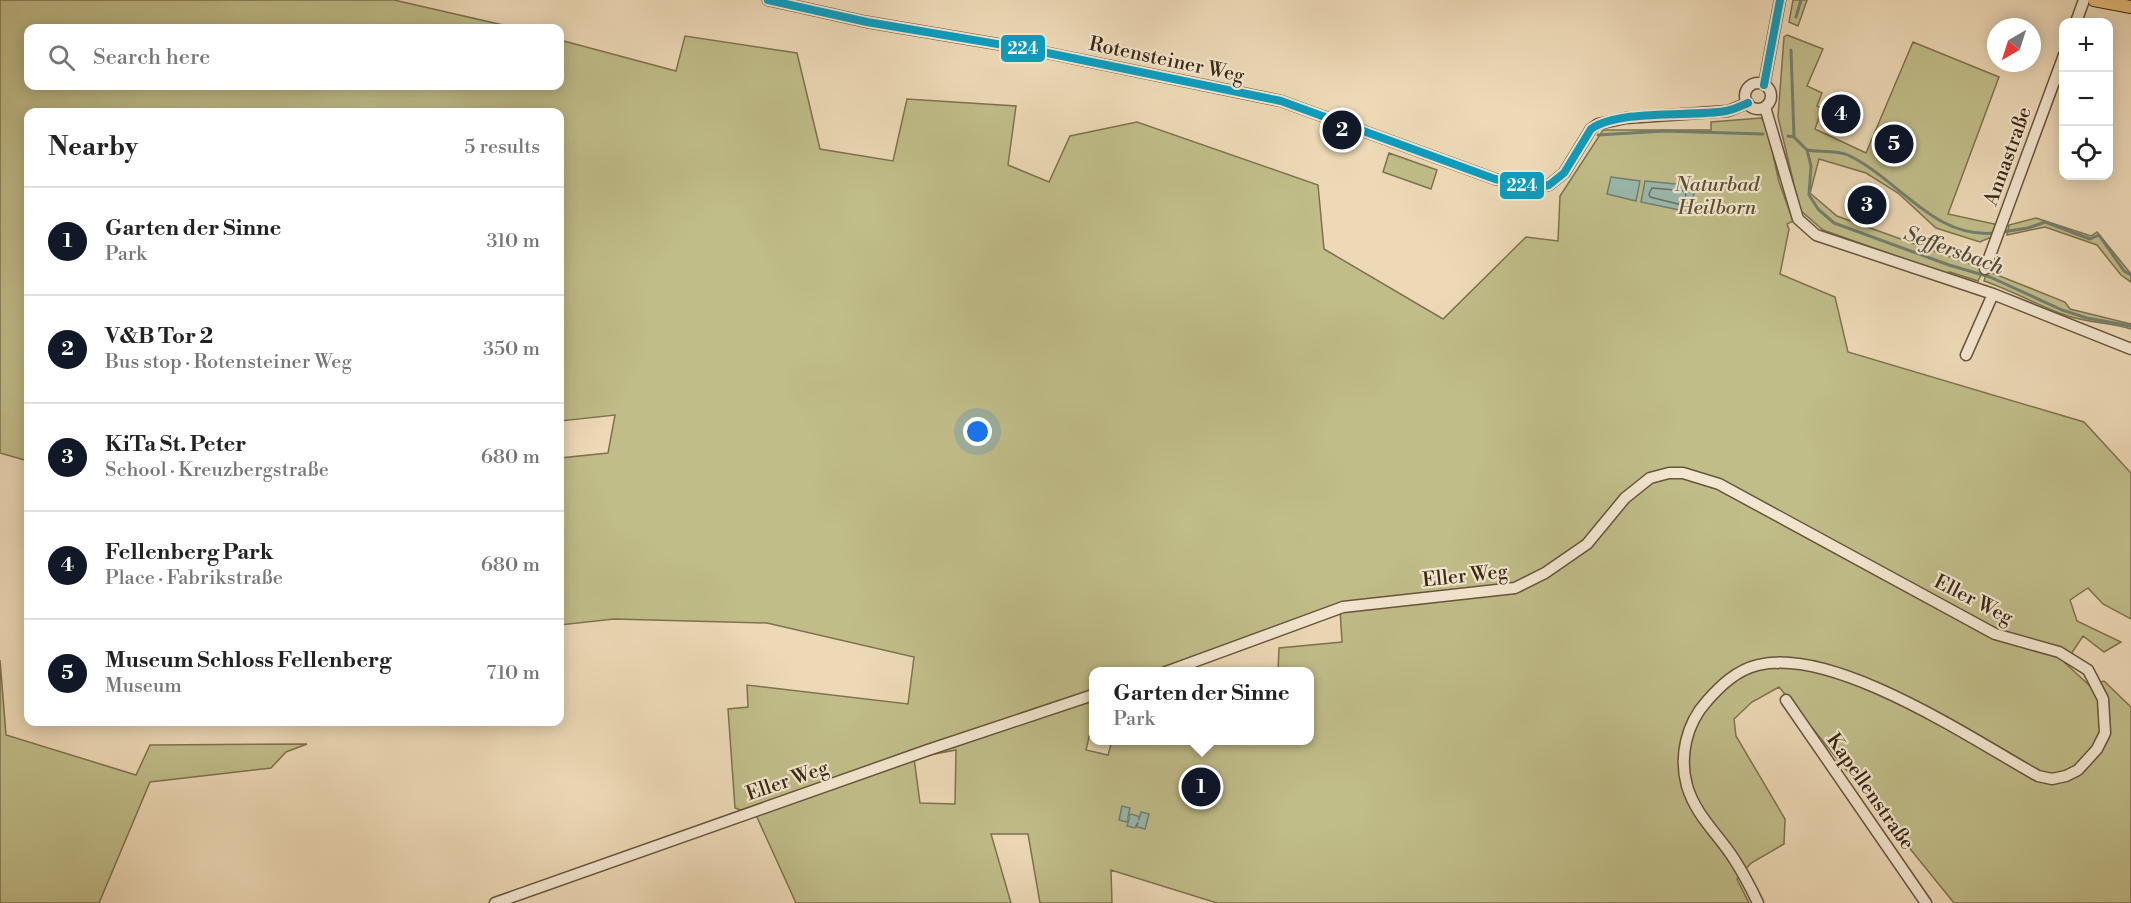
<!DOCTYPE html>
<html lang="en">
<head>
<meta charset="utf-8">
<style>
  :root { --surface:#fff; --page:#f6f6f6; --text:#222; --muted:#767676; --line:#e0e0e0; --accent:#111827 }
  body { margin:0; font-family:"Libre Bodoni",serif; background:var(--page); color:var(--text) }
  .controls { position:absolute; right:18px; top:18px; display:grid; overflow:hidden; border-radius:12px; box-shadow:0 3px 15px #0003 }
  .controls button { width:54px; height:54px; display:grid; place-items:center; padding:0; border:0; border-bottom:2px solid var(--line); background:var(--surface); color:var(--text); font:30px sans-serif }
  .compass { position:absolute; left:1987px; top:18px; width:54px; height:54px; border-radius:50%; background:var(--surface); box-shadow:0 3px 15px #0003; rotate:219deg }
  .you { position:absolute; left:978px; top:432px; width:21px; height:21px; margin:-15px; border:4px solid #fff; border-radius:50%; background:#1a73e8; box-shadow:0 0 0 9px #1a73e833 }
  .badge { display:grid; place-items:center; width:39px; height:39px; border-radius:50%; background:var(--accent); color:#fff; font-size:20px; font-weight:700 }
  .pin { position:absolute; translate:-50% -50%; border:3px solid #fff; box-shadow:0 2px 6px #0006 }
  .popup { position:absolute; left:1089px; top:667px; width:225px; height:78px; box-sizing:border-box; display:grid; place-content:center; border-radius:12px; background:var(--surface); filter:drop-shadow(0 2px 4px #0005); font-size:20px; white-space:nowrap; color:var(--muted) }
  .popup b { font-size:22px; color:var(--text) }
  .popup::after { content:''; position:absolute; left:50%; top:100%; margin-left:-12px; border:12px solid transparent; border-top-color:var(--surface) }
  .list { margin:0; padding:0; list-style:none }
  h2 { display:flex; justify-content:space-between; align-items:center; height:78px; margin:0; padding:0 24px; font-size:26px }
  h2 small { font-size:20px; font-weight:400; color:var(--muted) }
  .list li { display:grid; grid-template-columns:39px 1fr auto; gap:18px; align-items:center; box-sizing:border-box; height:108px; padding:0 24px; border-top:2px solid var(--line) }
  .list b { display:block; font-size:22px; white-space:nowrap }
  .list p { margin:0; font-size:20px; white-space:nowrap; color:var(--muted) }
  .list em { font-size:20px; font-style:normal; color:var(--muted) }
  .icon { flex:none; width:33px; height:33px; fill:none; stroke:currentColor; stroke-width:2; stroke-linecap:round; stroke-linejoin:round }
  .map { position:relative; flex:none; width:2131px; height:903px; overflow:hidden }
  .search { position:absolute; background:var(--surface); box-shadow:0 3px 15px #0003; left:24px; top:24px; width:540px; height:66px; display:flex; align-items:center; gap:15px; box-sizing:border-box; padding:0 21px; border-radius:12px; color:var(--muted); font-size:22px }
  .panel { position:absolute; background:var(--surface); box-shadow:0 3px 15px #0003; left:24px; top:108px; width:540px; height:618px; border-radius:12px }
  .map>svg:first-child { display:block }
  .green { fill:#c0bd89; stroke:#7e724e; stroke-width:1.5; fill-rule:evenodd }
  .water { fill:#99baaf; stroke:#737f70; stroke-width:1.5 }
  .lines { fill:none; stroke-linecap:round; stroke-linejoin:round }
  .shore { stroke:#6a7060; stroke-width:1.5 }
  .stream { stroke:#737f70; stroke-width:3 }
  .minor-casing { stroke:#68543b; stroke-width:13 }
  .major-casing { stroke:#3b2712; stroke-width:14 }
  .minor { stroke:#f3e6d0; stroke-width:10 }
  .major { stroke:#e6bc7b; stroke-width:12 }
  .bus-1-casing { stroke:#f3e6d0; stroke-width:12 }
  .bus-1 { stroke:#0c9dbf; stroke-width:8 }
  .labels { text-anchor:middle; stroke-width:4.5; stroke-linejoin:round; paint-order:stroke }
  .street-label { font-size:20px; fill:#3b2712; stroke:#f3e6d0 }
  .park-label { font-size:20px; font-style:italic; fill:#5c4c30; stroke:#f3e6d0 }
  .water-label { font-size:21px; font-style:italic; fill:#524c39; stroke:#f3e6d0 }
  .line-badge { stroke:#f3e6d0; stroke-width:2 }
  .badge-label { font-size:16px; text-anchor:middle; font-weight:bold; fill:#fff }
</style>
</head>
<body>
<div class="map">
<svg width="2131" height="903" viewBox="0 0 2131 903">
  <rect width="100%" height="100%" fill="#edd9b6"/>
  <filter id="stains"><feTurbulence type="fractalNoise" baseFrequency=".00333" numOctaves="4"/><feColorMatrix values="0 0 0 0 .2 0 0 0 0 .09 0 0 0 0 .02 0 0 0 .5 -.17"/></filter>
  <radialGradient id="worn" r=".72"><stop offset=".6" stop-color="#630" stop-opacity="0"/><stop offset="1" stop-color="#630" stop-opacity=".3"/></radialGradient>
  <path class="green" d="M0 0H394L516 28H28V86H560V40L676 71 685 36 797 53 820 149 893 161 907 99 1016 106 1008 165 1049 182 1070 136 1137 122 1318 185 1324 249 1443 319 1526 237 1558 241 1560 196 1603 130H1711V122L1761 118 1766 123 1779 182 1793 221 1787 224 1789 229 1780 274 1835 297 1848 352 2084 422 2131 473V619L2103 604 2088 588 2070 600 2077 621 2121 642 2104 652 2083 636 2065 663 2089 685 2104 681 2131 707V903H1954L1779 687 1752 702 1734 719 1736 736 1785 819 1784 844 1751 863 1737 879 1749 903H1217L1111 870 1112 903H1040L1028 834H991L1011 903H796L756 815 735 808 728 709 748 707 747 685 908 704 914 657 767 623 614 619 560 625V458L608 453 615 415 560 421V112H28V461L0 453ZM1340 610 1342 642 1279 648 1278 671 1309 672V740L1112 741 1108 755 1086 750 1093 720V672L1152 671 1260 632ZM956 750 955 804 920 803 914 758Z
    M1793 0H1807L1798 26 1789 22Z
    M1787 35 1823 49 1807 86 1822 93 1817 106 1822 109 1815 129 1866 153 1913 42 1999 77 1948 214 1999 225 1996 235 1980 242 1936 228 1898 193 1866 173 1819 159 1810 193 1837 216 1984 269 1978 281 1950 272 1944 273 1823 230 1800 210 1778 117 1784 37Z
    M1389 153 1437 170 1431 189 1383 172Z
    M2036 218 2091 236 2097 232 2131 274V282L2121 275 2097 245 2045 227 2007 235 2009 225Z
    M1987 271 2065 302 2070 309 2131 324V329C2108 322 2085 323 2062 314 2035 304 2011 290 1984 281Z
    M0 660 6 735 136 775 150 745 307 744 286 752 271 768 150 782 99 903H0Z"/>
  <path class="water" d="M1611 177 1640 181 1636 201 1607 194Z
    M1645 181 1696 186 1689 212 1641 202Z
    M1122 806 1130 808 1128 817 1131 814 1138 816 1139 819 1141 812 1149 814 1145 829 1137 827 1138 822 1135 828 1127 826 1129 819 1126 822 1119 820Z"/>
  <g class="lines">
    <path class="shore" d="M1652 188 1686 191 1685 203 1682 205 1650 197 1649 194Z"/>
    <path class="stream" d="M1796 17 1801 0
      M1791 50 1794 137
      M1598 135 1664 131 1763 134
      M1788 136 1794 137 1807 150 1811 166 1809 195 1818 209 1834 223 1949 265 1990 277 2062 310 2087 318 2131 326
      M1807 150C1818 152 1837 150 1848 155 1900 180 1933 239 1995 233
      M2002 232 2028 228 2045 222 2090 239 2099 235 2124 271 2131 275"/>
    <defs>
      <path id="minor" d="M768 0 867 22 1033 50 1281 101 1495 179 1534 188 1549 185 1564 173 1591 129 1598 124 1626 118 1728 111 1748 103
        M2076 22 2084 0
        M1745 96a13 13 0 1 1 26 0a13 13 0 1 1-26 0Z
        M1764 85 1780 0
        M1765 107 1798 219 1816 235 1993 294 2131 349
        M1985 269 2064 55
        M1966 355 1993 294
        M1166 672 1343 607 1515 588 1545 573 1587 544 1625 498 1650 478 1669 473H1683L1719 484 1995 634 2059 652 2088 670 2103 699 2105 733 2097 749 2078 770 2066 776 2052 779 2038 776C1972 739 1834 646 1758 665 1737 670 1721 685 1707 701 1686 724 1679 757 1687 786 1696 816 1718 834 1734 859 1743 873 1751 888 1758 903
        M1786 700 1926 903
        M495 903 928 750 1093 695"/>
      <path id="major" d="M2094 0 2131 7"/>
    </defs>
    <use href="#minor" class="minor-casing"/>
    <use href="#major" class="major-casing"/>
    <use href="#minor" class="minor"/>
    <use href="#major" class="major"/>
    <defs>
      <path id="bus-1" d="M768 0 867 22 1033 50 1281 101 1495 179 1534 188 1549 185 1564 173 1591 129C1619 109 1691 117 1726 111 1733 110 1741 106 1748 103
        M1764 85 1780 0"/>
    </defs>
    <use href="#bus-1" class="bus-1-casing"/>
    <use href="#bus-1" class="bus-1"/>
  </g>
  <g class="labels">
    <g class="street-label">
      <text transform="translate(1167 59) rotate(12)" y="7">Rotensteiner Weg</text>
      <text transform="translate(2007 156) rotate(-70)" y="7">Annastraße</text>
      <text transform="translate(1465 575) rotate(-6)" y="7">Eller Weg</text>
      <text transform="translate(1974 599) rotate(27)" y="7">Eller Weg</text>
      <text transform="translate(787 780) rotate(-19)" y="7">Eller Weg</text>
      <text transform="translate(1871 791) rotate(55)" y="7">Kapellenstraße</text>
    </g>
    <g class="park-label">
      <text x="1717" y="191">Naturbad<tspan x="1717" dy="23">Heilborn</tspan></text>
    </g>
    <g class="water-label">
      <text transform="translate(1954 250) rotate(20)" y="7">Seffersbach</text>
    </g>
  </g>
  <g class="line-badge">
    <rect x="1000" y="34" width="46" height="29" rx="6" fill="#0c9dbf"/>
    <rect x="1499" y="171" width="46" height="29" rx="6" fill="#0c9dbf"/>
  </g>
  <g class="badge-label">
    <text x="1023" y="54">224</text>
    <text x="1522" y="191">224</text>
  </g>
  <rect width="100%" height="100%" filter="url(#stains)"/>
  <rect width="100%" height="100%" fill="url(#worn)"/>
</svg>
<div class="controls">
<button>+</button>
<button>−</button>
<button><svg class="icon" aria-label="locate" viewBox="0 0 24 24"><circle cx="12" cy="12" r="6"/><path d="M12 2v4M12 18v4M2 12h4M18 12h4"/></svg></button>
</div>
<svg class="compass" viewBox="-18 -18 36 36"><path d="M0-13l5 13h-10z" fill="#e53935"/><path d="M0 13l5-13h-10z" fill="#767676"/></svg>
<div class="you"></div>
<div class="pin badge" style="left:1201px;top:787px">1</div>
<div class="popup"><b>Garten der Sinne</b>Park</div>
<div class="pin badge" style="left:1342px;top:130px">2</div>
<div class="pin badge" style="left:1867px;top:205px">3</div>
<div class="pin badge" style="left:1841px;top:114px">4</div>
<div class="pin badge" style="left:1894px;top:144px">5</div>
<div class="search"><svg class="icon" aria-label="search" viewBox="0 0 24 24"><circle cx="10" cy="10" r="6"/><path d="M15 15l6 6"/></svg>Search here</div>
<section class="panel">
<h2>Nearby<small>5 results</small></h2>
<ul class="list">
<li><span class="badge">1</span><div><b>Garten der Sinne</b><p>Park</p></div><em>310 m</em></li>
<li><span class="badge">2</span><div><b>V&amp;B Tor 2</b><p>Bus stop · Rotensteiner Weg</p></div><em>350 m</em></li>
<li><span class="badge">3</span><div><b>KiTa St. Peter</b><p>School · Kreuzbergstraße</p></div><em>680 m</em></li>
<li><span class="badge">4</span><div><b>Fellenberg Park</b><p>Place · Fabrikstraße</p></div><em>680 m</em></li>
<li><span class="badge">5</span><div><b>Museum Schloss Fellenberg</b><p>Museum</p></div><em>710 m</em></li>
</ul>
</section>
</div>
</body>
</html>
